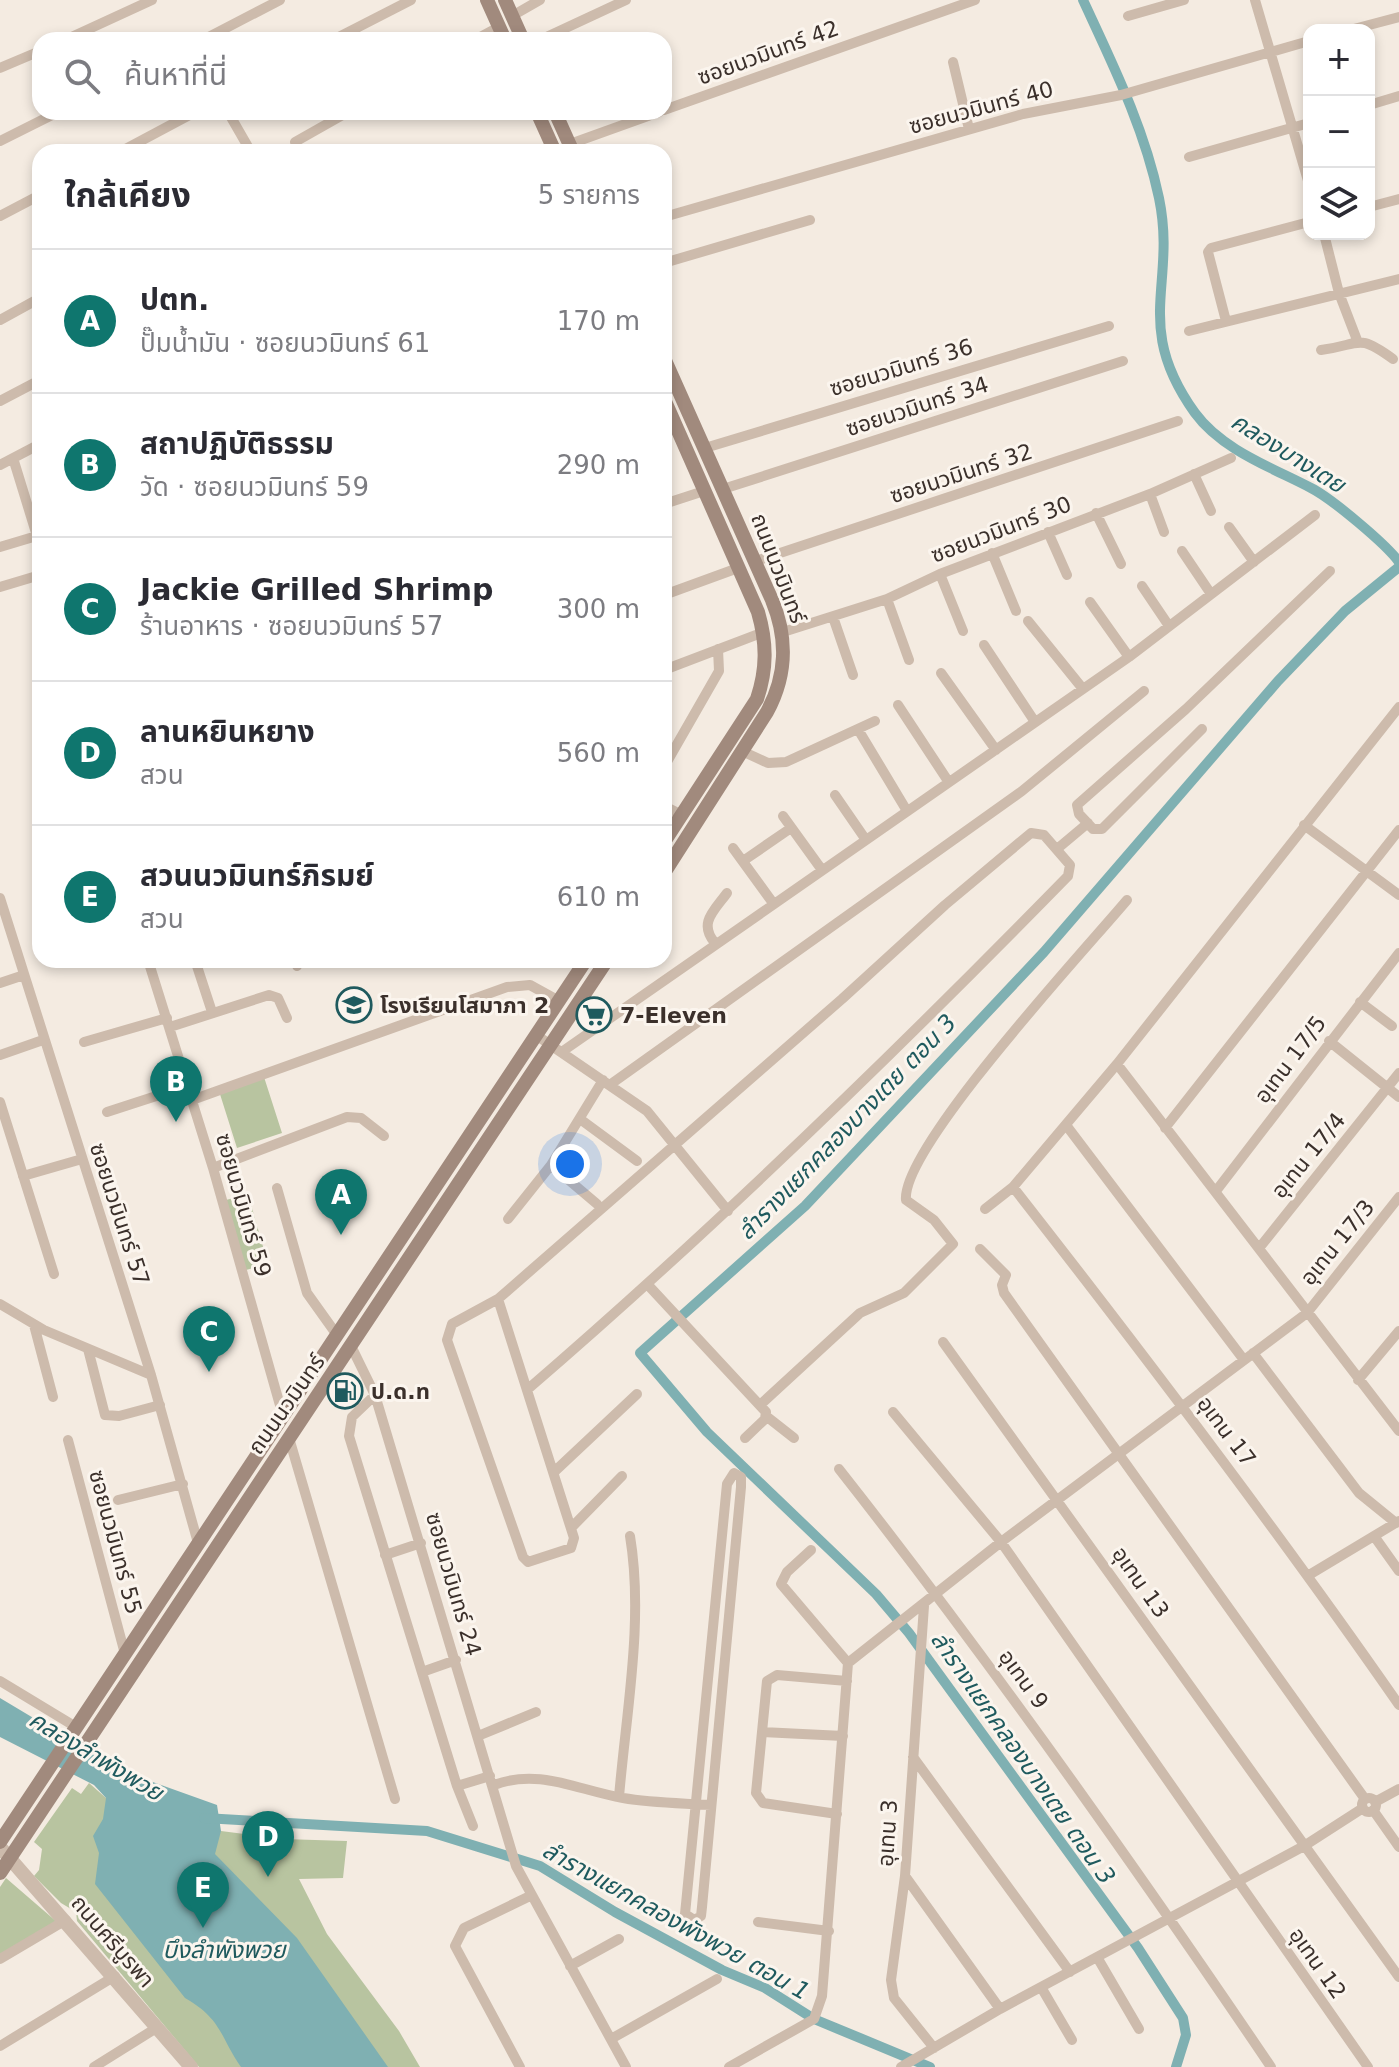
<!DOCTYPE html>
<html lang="th">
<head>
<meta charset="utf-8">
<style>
  :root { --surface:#fff; --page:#f2f2f3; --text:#2b2b33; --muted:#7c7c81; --line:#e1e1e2; --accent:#0f766e }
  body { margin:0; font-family:"DejaVu Sans","Noto Sans Thai",sans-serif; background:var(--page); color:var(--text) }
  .controls { position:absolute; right:24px; top:24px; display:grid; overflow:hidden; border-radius:16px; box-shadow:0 4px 12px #0003 }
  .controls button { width:72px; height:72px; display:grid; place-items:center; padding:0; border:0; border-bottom:2px solid var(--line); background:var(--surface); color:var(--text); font:40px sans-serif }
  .you { position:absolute; left:570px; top:1164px; width:28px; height:28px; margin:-20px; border:6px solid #fff; border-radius:50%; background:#1a73e8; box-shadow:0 0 0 12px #1a73e833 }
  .badge { display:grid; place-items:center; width:52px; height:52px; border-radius:50%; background:var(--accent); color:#fff; font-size:26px; font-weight:700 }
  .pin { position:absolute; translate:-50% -66px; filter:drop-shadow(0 2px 4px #0008) }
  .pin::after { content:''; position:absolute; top:42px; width:28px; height:24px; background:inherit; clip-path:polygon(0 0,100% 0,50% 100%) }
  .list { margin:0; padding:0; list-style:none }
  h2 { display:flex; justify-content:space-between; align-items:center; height:104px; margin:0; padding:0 32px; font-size:34px }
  h2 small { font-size:26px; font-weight:400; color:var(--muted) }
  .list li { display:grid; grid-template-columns:52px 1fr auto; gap:24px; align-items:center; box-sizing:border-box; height:144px; padding:0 32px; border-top:2px solid var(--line) }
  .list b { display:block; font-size:30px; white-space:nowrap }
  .list p { margin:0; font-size:26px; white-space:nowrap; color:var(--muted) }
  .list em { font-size:26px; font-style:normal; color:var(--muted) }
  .icon { flex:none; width:44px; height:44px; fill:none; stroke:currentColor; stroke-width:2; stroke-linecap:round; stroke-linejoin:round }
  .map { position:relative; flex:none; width:1399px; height:2067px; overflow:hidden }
  .search { position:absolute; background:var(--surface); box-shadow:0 4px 12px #0003; left:32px; top:32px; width:640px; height:88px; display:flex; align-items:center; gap:20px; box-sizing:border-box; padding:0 28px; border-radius:24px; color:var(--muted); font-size:30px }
  .panel { position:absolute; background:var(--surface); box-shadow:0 4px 12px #0003; left:32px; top:144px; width:640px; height:824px; border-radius:24px }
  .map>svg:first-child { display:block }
  .green { fill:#b8c4a0 }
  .water { fill:#7fb0b2 }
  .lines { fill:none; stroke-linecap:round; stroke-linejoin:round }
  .canal { stroke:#7fb0b2; stroke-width:10 }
  .minor { stroke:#cdbbac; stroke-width:10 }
  .tertiary { stroke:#cdbbac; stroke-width:14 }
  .secondary { stroke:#a18a7d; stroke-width:14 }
  .labels { text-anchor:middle; stroke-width:6; stroke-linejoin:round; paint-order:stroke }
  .street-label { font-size:22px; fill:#3b302b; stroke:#fbf5ee }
  .poi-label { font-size:22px; font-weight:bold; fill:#3b302b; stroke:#fbf5ee; text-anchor:start }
  .water-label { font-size:24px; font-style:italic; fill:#1f5a5e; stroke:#fbf5ee }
</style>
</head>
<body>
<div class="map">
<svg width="1399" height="2067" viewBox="0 0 1399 2067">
  <rect width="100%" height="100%" fill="#f4ebe1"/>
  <path class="green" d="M264 1077 282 1133 237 1148 219 1091Z
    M248 1194 268 1264 246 1270 226 1200Z
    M89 1783 106 1798 221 1831 283 1839 347 1841 343 1878 299 1879 327 1934 399 2031 420 2067H199L77 1921 76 1912 61 1903 34 1876 39 1870 42 1849 34 1842 72 1788 81 1794Z
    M6 1878 57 1922 0 1956V1887Z"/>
  <path class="water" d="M0 1698 122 1771 217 1805 221 1831 215 1854 297 1938 388 2067H241C220 2037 222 2019 185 1998L95 1884 99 1853 93 1836 103 1819 106 1798 94 1785 0 1737Z"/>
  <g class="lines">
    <path class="canal" d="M1083 0C1113 65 1144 127 1159 198 1177 285 1132 325 1195 413 1222 450 1273 468 1311 488 1331 498 1386 544 1399 562
      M204 1818 427 1831 540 1866 615 1912 722 1970 765 1988 814 2019 930 2067
      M1176 2067 1186 2035 1183 2018 1138 1948 909 1633 876 1594 707 1432 640 1353 805 1206 1044 952 1278 681 1345 611 1399 567"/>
    <path class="minor" d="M1255 0 1309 184
      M512 16 540 0
      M1128 16 1184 0
      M1350 30 1399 17
      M65 40 152 0
      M203 40 280 0
      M333 40 411 0
      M475 40 499 27
      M540 40 626 0
      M953 62 969 129
      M0 68 40 51
      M1369 105 1399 96
      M664 110 975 0
      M228 112 251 152
      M0 141 58 112
      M295 142 348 112
      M570 144 659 112
      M120 152 195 112
      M537 152 552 146
      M1189 157 1309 123
      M1369 207 1399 199
      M0 216 40 195
      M664 217 1023 114 1121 95 1309 41
      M1324 234 1339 293 1357 340
      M664 263 810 220
      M0 320 40 298
      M1226 321 1208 252 1211 248 1309 222
      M1189 331 1399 279
      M1321 350C1361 345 1356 332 1393 359
      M0 401 40 380
      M705 448 1109 326
      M13 458 37 536
      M0 465 40 444
      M1194 474 1211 511
      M723 489 1123 361
      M1150 494 1164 532
      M664 504 704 491
      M1096 513 1121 564
      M1229 527 1254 562
      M1048 532 1067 575
      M0 547 40 535
      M1182 551 1211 594
      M992 553 1016 611
      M756 561 1178 421
      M940 574 963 631
      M1142 586 1169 626
      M0 587 40 575
      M664 595 738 568
      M887 599 909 660
      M1090 602 1129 657
      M833 617 853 675
      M1028 621 1083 689
      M783 632 887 599 940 574 1150 494 1231 458
      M984 645 1035 722
      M664 670 764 632
      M941 673 996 750
      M898 705 948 781
      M1202 729 1102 829H1093L1079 814 1077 805 1186 709 1330 571
      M859 731 907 811
      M744 752 768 763 786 762 875 721
      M664 767 719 671 718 649
      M835 795 866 840
      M664 806 682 815
      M783 816 822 870
      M1304 825 1399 895
      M733 848 773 903
      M1057 849 1088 823
      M743 861 791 828
      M0 898 151 1375 198 1543
      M37 900 40 899
      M715 943C698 923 714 911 727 893
      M148 960 213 1168 283 1416
      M195 960 212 1012
      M295 960 297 966
      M0 983 24 975
      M1360 1002 1392 1026
      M170 1027 269 995 278 998 287 1018
      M536 1035 647 1111 728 1211
      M1329 1041 1399 1097
      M84 1042 167 1018
      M563 1051 1129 657 1315 515
      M0 1055 43 1040
      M1117 1064 1399 1431
      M611 1084 1022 791 1144 691
      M192 1100 507 987 530 985 559 1001
      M0 1102 54 1274
      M107 1112 187 1086
      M580 1119 637 1161
      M1066 1125 1244 1360
      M1165 1128 1399 830
      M551 1165 597 1204
      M213 1168 347 1117 361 1118 384 1136
      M23 1176 82 1159
      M1013 1187C1146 1357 1276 1528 1399 1705
      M277 1188 307 1293 337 1335
      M1216 1191 1399 953
      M985 1209 1013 1187 1117 1064 1399 707
      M508 1219 551 1165 603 1080
      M1260 1247 1399 1073
      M980 1249 1006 1275 1002 1285 1004 1293 1365 1799
      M648 1285 766 1412 765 1419 745 1438
      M498 1299 574 1538 571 1548 528 1562 523 1557 447 1340 452 1324 498 1299 842 999 945 905 1031 833 1044 835 1070 865 1068 876C894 1054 716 1227 528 1389
      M0 1304 44 1330 151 1375
      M34 1325 53 1397
      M943 1342 1399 1977
      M352 1348 375 1395 516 1866 626 2067
      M88 1349 105 1415 119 1416 160 1405
      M1253 1353 1359 1493 1396 1523
      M1358 1380 1399 1331
      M375 1395 352 1417 349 1436 457 1786 473 1826
      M760 1405 860 1313 904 1293 953 1244 934 1220 906 1200C901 1148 1086 949 1127 900
      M893 1412 1001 1542 1368 2067
      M766 1416 794 1438
      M289 1438 395 1799
      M68 1440 125 1654
      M839 1469C991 1662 1133 1863 1271 2067
      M554 1472 637 1394
      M734 1473 741 1477V1487L702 1907 701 1916 694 1920 685 1914 686 1904 727 1484Z
      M118 1500 183 1484
      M571 1528 622 1476
      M1374 1536 1399 1571
      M385 1555 421 1543
      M1309 1575 1399 1521
      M924 1606 905 1876 891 1980 894 1998 934 2048
      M848 1663 1001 1542 1307 1313 1399 1197
      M422 1672 456 1660
      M0 1681 76 1727
      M762 1732 843 1736
      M478 1736 536 1712
      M913 1757 1070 1972
      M494 1785C539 1768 577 1790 623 1798 652 1803 681 1803 711 1805
      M457 1786 490 1776
      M619 1797C626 1713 644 1620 630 1536
      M1362 1805a7 7 0 1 1 14 0a7 7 0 1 1-14 0Z
      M1375 1802 1399 1789
      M1373 1810 1399 1847
      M837 1814 763 1803 756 1793 767 1681 777 1675 847 1681
      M905 1876 1000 2009
      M758 1922 829 1931
      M1097 1957 1139 2029
      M0 1959 66 1920
      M570 1966 619 1939
      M1041 1987 1072 2040
      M611 2039 717 1979
      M0 2046 115 1976
      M94 2067 158 2027
      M520 2067 455 1946 464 1928 530 1896
      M729 2067 814 2019 822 1996 848 1663 781 1584 787 1572 811 1550
      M901 2067 1000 2009 1304 1846 1363 1808"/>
    <path class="tertiary" d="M0 1847 191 2067"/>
    <path class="secondary" d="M487 0 505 40
      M505 0 523 40
      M537 112 555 152
      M555 112 573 152
      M664 358 772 600C788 639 787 675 767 712L664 873
      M664 399 758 612C767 643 767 669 757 699L664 842
      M0 1842 586 960
      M0 1873 607 960"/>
  </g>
  <defs>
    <symbol id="school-ring" viewBox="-11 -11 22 22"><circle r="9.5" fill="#fbf5ee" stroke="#1f5a5e" stroke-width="1.5"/><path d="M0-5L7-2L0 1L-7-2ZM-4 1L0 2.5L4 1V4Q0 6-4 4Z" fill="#1f5a5e"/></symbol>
    <symbol id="supermarket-ring" viewBox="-11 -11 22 22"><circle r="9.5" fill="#fbf5ee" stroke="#1f5a5e" stroke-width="1.5"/><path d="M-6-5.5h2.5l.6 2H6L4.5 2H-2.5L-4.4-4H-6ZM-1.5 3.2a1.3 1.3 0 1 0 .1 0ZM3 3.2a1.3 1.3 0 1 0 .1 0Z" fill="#1f5a5e"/></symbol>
    <symbol id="fuel-ring" viewBox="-11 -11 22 22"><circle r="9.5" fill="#fbf5ee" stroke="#1f5a5e" stroke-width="1.5"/><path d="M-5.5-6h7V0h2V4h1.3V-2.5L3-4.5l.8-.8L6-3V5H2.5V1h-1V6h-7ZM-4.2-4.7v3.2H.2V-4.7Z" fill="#1f5a5e"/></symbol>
  </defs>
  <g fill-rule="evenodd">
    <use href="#school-ring" x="334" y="985" width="40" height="40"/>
    <use href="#supermarket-ring" x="574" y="995" width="40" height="40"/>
    <use href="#fuel-ring" x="325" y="1371" width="40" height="40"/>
  </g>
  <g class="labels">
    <g class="street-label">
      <text transform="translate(768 52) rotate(-20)" y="8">ซอยนวมินทร์ 42</text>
      <text transform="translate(981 107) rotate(-15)" y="8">ซอยนวมินทร์ 40</text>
      <text transform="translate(901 367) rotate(-17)" y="8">ซอยนวมินทร์ 36</text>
      <text transform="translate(917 406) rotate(-18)" y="8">ซอยนวมินทร์ 34</text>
      <text transform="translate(961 473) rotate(-18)" y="8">ซอยนวมินทร์ 32</text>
      <text transform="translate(1001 529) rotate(-21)" y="8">ซอยนวมินทร์ 30</text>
      <text transform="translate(779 568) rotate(69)" y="8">ถนนนวมินทร์</text>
      <text transform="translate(1290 1059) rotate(-53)" y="8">อุเทน 17/5</text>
      <text transform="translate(1308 1155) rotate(-51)" y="8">อุเทน 17/4</text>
      <text transform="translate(244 1205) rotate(74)" y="8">ซอยนวมินทร์ 59</text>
      <text transform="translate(120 1214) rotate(72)" y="8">ซอยนวมินทร์ 57</text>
      <text transform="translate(1337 1242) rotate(-51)" y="8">อุเทน 17/3</text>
      <text transform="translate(286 1404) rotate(-55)" y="8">ถนนนวมินทร์</text>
      <text transform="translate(1227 1431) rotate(53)" y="8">อุเทน 17</text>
      <text transform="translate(116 1542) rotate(75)" y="8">ซอยนวมินทร์ 55</text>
      <text transform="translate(1141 1582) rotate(55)" y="8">อุเทน 13</text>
      <text transform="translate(454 1584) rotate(74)" y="8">ซอยนวมินทร์ 24</text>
      <text transform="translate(1024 1679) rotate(54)" y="8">อุเทน 9</text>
      <text transform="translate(887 1833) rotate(-86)" y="8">อุเทน 3</text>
      <text transform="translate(113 1941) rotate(49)" y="8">ถนนศรีบูรพา</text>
      <text transform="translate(1318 1963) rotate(55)" y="8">อุเทน 12</text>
    </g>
    <g class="poi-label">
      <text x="380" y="1013">โรงเรียนโสมาภา 2</text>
      <text x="620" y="1023">7-Eleven</text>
      <text x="371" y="1399">ป.ด.ท</text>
    </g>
    <g class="water-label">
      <text transform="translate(1288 453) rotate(32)" y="8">คลองบางเตย</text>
      <text transform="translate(847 1127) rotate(-46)" y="8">ลำรางแยกคลองบางเตย ตอน 3</text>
      <text transform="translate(96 1756) rotate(31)" y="8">คลองลำพังพวย</text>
      <text transform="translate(1023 1758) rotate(55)" y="8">ลำรางแยกคลองบางเตย ตอน 3</text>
      <text transform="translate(676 1921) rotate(29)" y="8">ลำรางแยกคลองพังพวย ตอน 1</text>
      <text x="224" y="1958">บึงลำพังพวย</text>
    </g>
  </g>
</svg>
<div class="controls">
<button>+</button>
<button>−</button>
<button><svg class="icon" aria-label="layers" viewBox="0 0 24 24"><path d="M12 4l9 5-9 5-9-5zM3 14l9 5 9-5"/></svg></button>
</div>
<div class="you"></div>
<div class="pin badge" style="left:341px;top:1235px">A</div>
<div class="pin badge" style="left:176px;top:1122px">B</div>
<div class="pin badge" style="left:209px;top:1372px">C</div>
<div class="pin badge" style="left:268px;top:1877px">D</div>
<div class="pin badge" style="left:203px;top:1928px">E</div>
<div class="search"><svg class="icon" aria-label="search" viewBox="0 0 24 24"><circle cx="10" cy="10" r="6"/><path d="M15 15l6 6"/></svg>ค้นหาที่นี่</div>
<section class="panel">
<h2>ใกล้เคียง<small>5 รายการ</small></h2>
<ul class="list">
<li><span class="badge">A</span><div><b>ปตท.</b><p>ปั๊มน้ำมัน · ซอยนวมินทร์ 61</p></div><em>170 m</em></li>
<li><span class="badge">B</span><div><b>สถาปฏิบัติธรรม</b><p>วัด · ซอยนวมินทร์ 59</p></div><em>290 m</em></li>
<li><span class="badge">C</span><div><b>Jackie Grilled Shrimp</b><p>ร้านอาหาร · ซอยนวมินทร์ 57</p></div><em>300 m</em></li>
<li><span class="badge">D</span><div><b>ลานหยินหยาง</b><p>สวน</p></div><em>560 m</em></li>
<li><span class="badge">E</span><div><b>สวนนวมินทร์ภิรมย์</b><p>สวน</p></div><em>610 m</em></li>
</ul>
</section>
</div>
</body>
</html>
